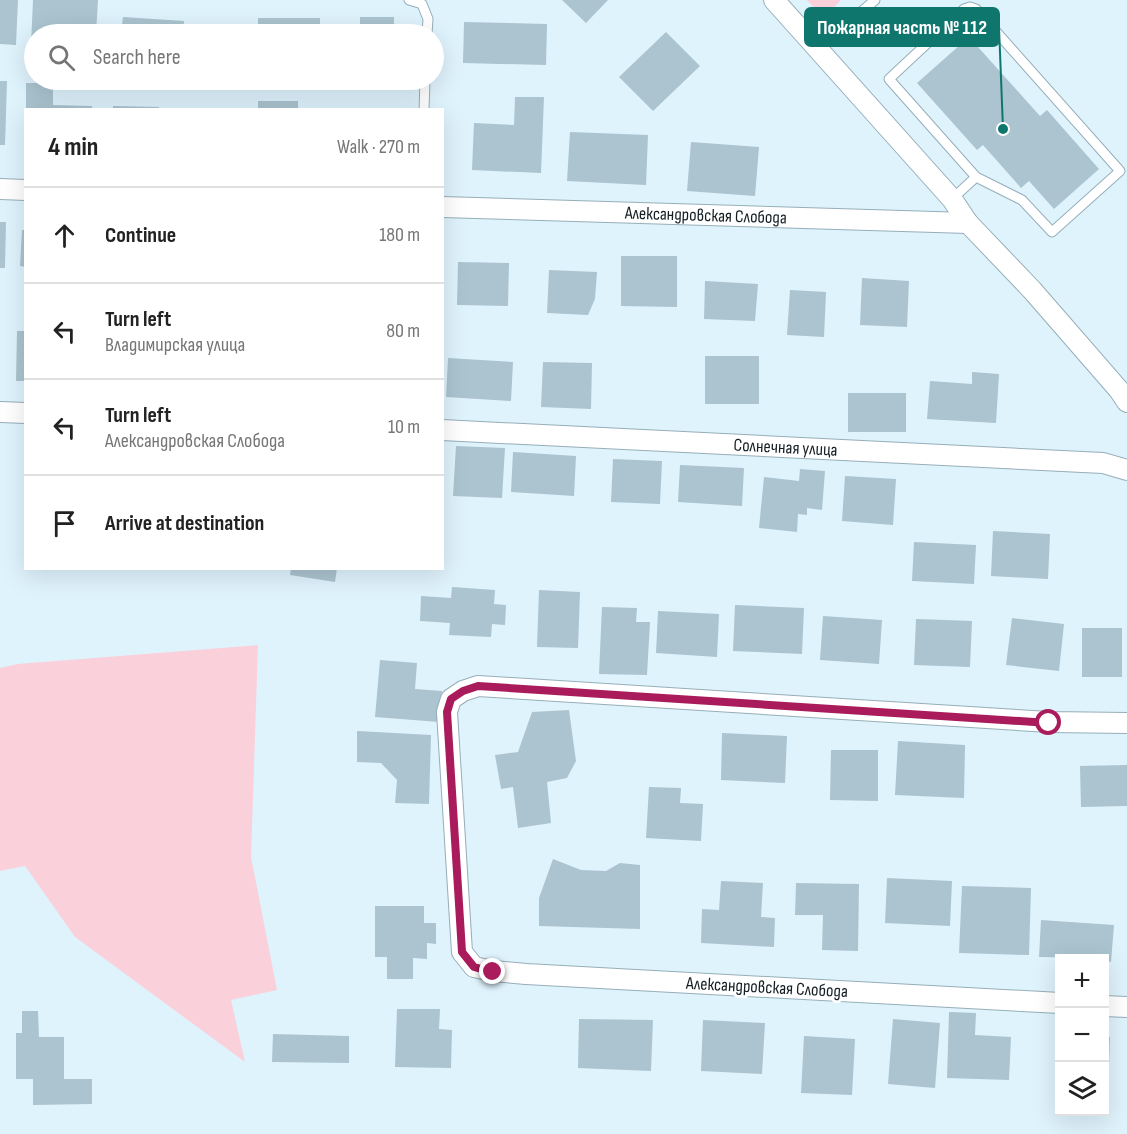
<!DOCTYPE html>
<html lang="en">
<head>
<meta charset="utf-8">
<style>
  :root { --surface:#fff; --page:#f2f2f2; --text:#222; --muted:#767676; --line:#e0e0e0 }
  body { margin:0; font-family:"Sofia Sans Condensed",sans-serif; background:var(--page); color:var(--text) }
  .controls { position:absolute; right:18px; bottom:18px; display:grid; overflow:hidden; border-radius:0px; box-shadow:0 6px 24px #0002 }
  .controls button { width:54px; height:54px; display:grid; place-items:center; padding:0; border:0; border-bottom:2px solid var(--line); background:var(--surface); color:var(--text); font:30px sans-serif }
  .stop { position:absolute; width:18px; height:18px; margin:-14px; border:4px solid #a91b5a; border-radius:50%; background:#fff }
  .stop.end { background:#a91b5a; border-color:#fff; box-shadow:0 2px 6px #0008 }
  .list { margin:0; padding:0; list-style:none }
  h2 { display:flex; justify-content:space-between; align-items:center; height:78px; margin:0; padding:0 24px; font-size:26px }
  h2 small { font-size:20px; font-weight:400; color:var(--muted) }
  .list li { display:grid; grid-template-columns:39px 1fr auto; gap:18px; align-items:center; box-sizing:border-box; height:96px; padding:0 24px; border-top:2px solid var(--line) }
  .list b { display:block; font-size:22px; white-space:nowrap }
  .list p { margin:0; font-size:20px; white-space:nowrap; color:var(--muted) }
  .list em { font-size:20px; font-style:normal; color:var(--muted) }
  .icon { flex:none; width:33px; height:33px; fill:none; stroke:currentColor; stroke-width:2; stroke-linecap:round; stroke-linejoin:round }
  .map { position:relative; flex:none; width:1127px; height:1134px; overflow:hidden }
  .search { position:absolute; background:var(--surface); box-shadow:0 6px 24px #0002; left:24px; top:24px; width:420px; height:66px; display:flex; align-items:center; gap:15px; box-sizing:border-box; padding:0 21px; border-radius:33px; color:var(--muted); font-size:22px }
  .panel { position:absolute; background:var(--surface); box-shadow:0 6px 24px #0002; left:24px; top:108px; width:420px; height:462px; border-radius:0px }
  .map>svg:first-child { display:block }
  .green { fill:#fad0db }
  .building { fill:#abc4cf }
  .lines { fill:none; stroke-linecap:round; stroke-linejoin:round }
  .lane-casing { stroke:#96aeb9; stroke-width:11 }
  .street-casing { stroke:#96aeb9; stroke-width:22 }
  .lane { stroke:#fff; stroke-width:9 }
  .street { stroke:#fff; stroke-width:20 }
  .route { stroke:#a91b5a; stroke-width:8 }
  .labels { text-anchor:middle; stroke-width:6; stroke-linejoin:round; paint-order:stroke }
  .street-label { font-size:18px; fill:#151e23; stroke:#fff }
  .leader { fill:none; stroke:#0f766e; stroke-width:2 }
  .callout-dot { fill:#0f766e; stroke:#fff; stroke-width:2 }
  .callout { fill:#0f766e; stroke:#0f766e; stroke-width:2 }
  .callout-label { font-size:20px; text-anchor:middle; font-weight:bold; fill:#fff }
</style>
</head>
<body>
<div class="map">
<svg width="1127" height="1134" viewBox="0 0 1127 1134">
  <rect width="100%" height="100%" fill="#dff3fd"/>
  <path class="green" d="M807 0H841L824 18Z
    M258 645 251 857 277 990 231 1000 245 1062 75 937 25 866 0 871V668L18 664Z"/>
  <path class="building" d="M0 0H18L16 45 0 44Z
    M33 0H98L96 34H34V45L31 44Z
    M562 0H608L586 23Z
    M123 17 184 21 183 34H121Z
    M360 17H394V34H342V28H360Z
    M258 18H320V34H258Z
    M464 22 547 24 546 65 463 63Z
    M666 32 700 66 653 111 619 77Z
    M969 37 1040 116 1047 110 1099 169 1054 209 1029 181 1021 188 983 145 977 150 917 83Z
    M0 81H7L5 145H0Z
    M26 83H53V105L92 106V110H26Z
    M515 97H544L541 173 472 170 474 123 514 125Z
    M258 101H298V110H258Z
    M113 106 159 107V110H113Z
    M570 132 648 135 646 185 567 181Z
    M691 142 759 147 755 196 687 191Z
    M0 222H6L5 268H0Z
    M22 230H26V267L20 266Z
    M621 256H677V307L621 306Z
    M458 262 509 263 508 306 457 305Z
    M549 270 597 272 595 299 588 315 547 313Z
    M862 278 909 281 907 327 860 325Z
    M705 281 758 284 755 321 704 319Z
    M790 290 826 292 824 337 787 335Z
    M17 331H26V381H16Z
    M705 356H759V404H705Z
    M448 358 513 362 511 401 446 397Z
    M543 362 592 363 591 409 541 407Z
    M972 372 999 374 996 423 927 419 930 381 972 384Z
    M848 393H906V432H848Z
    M456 446 505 448 502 498 453 496Z
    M513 452 576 456 574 496 511 492Z
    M613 459 662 461 660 504 611 502Z
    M680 465 744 468 742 506 678 502Z
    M800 469 825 471 822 510 807 508V515L798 514 797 532 759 528 764 477 799 481Z
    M845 476 896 479 893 525 842 521Z
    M993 531 1050 534 1048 579 991 576Z
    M914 542 976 545 974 584 912 581Z
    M291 568H337L335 582 290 575Z
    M452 587 495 590 494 604 506 605 505 625 492 624 491 637 449 635 450 623 420 621 421 596 451 598Z
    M539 590 580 592 578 648 537 647Z
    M735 605 804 608 802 654 733 651Z
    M602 607 637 608 636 622H650L647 675 599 674Z
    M658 611 719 614 717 657 656 653Z
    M823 616 882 620 879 664 820 660Z
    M1012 618 1064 624 1059 671 1006 665Z
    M916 619 972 621 970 667 914 665Z
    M1082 628H1122V677H1082Z
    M380 660 417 663 415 689 442 691 439 722 375 717Z
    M569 710 576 761 567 778 547 782 551 823 518 828 513 787 501 789 495 755 518 752 532 712Z
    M357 731 431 735 429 804 395 803 397 780 381 763 357 762Z
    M722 733 787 736 785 783 721 780Z
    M898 741 965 745 964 798 895 795Z
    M831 750H878V801L830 800Z
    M1127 765V806L1081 807 1080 766Z
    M649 787 681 788 680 803 703 804 701 841 646 838Z
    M553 859 581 870 606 871 620 863 640 865V929L539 926V898Z
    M887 878 952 881 950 926 885 923Z
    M721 881 763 883 761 917 775 918 774 947 701 943 702 909 719 910Z
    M796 883 859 884 858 951 822 950 823 915H795Z
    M962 886 1031 888 1029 955 959 953Z
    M375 906H424V923H436V944L427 943V959L413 958V979H387V957H375Z
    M1041 920 1114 925 1111 962 1104 961V958L1039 957Z
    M397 1009H440L439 1029 452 1030 451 1068 395 1067Z
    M22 1011H38L39 1037H64V1079H92V1104L33 1105V1079H16V1033H22Z
    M949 1012 976 1013 975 1035 1011 1037 1009 1080 947 1078Z
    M579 1019 653 1020 651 1071 578 1068Z
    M893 1019 940 1023 935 1088 888 1084Z
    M703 1020 765 1023 762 1074 701 1071Z
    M273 1034 349 1036V1063L272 1062Z
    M804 1036 855 1039 852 1095 801 1093Z
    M1057 1036H1060V1065H1056Z
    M1104 1037H1110L1108 1093H1104Z"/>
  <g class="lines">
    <defs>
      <path id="lane" d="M409 0 422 4 428 19 427 34
        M970 7 976 9 1120 171 1052 232 1022 200 976 177 889 79 964 9Z
        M818 49 875 0
        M424 110 425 80
        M952 199 976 177"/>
      <g id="street">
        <path d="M774 0 952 199 968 223 1032 290 1119 390 1127 402"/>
        <path d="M0 189 26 190"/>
        <path id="s1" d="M442 207 968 223"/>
        <path d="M0 412 26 413"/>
        <path id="s2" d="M442 430 1103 463 1127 470"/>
        <path d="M1060 1003 526 974 493 971 474 967 462 952 447 712 451 699 463 691 478 686 1049 722 1127 723"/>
        <path d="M1104 1006 1127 1007"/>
      </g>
    </defs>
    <use href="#lane" class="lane-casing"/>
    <use href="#street" class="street-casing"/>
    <use href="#lane" class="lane"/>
    <use href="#street" class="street"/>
  </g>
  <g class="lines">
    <path class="route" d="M493 972 474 967 462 952 447 712 451 699 463 691 478 686 1049 723"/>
  </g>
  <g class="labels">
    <g class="street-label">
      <text dy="6" stroke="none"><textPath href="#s1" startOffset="264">Александровская Слобода</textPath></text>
      <text dy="6" stroke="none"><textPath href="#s2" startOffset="344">Солнечная улица</textPath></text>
      <text transform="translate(767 987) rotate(3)" y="6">Александровская Слобода</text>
    </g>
  </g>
  <path class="leader" d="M1003 129L999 27"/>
  <circle class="callout-dot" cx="1003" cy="129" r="6"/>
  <rect class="callout" x="805" y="8" width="194" height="38" rx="6"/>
  <g class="callout-label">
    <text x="902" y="34">Пожарная часть № 112</text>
  </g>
</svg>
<div class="controls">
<button>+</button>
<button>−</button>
<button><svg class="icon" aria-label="layers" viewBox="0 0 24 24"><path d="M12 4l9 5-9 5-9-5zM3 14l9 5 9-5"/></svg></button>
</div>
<div class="stop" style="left:1049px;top:723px"></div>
<div class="stop end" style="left:493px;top:972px"></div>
<div class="search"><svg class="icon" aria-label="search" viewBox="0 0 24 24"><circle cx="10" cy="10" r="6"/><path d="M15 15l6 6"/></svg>Search here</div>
<section class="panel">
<h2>4 min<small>Walk · 270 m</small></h2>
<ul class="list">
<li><svg class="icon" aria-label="ahead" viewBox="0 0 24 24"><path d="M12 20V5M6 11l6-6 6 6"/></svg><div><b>Continue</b></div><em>180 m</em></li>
<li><svg class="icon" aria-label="left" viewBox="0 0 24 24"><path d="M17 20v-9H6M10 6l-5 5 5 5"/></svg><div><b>Turn left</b><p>Владимирская улица</p></div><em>80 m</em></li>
<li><svg class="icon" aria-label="left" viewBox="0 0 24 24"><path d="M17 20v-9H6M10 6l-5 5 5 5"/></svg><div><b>Turn left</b><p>Александровская Слобода</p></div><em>10 m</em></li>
<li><svg class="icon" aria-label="arrive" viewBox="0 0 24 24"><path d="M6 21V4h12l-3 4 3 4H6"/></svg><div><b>Arrive at destination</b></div></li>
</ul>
</section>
</div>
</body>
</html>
